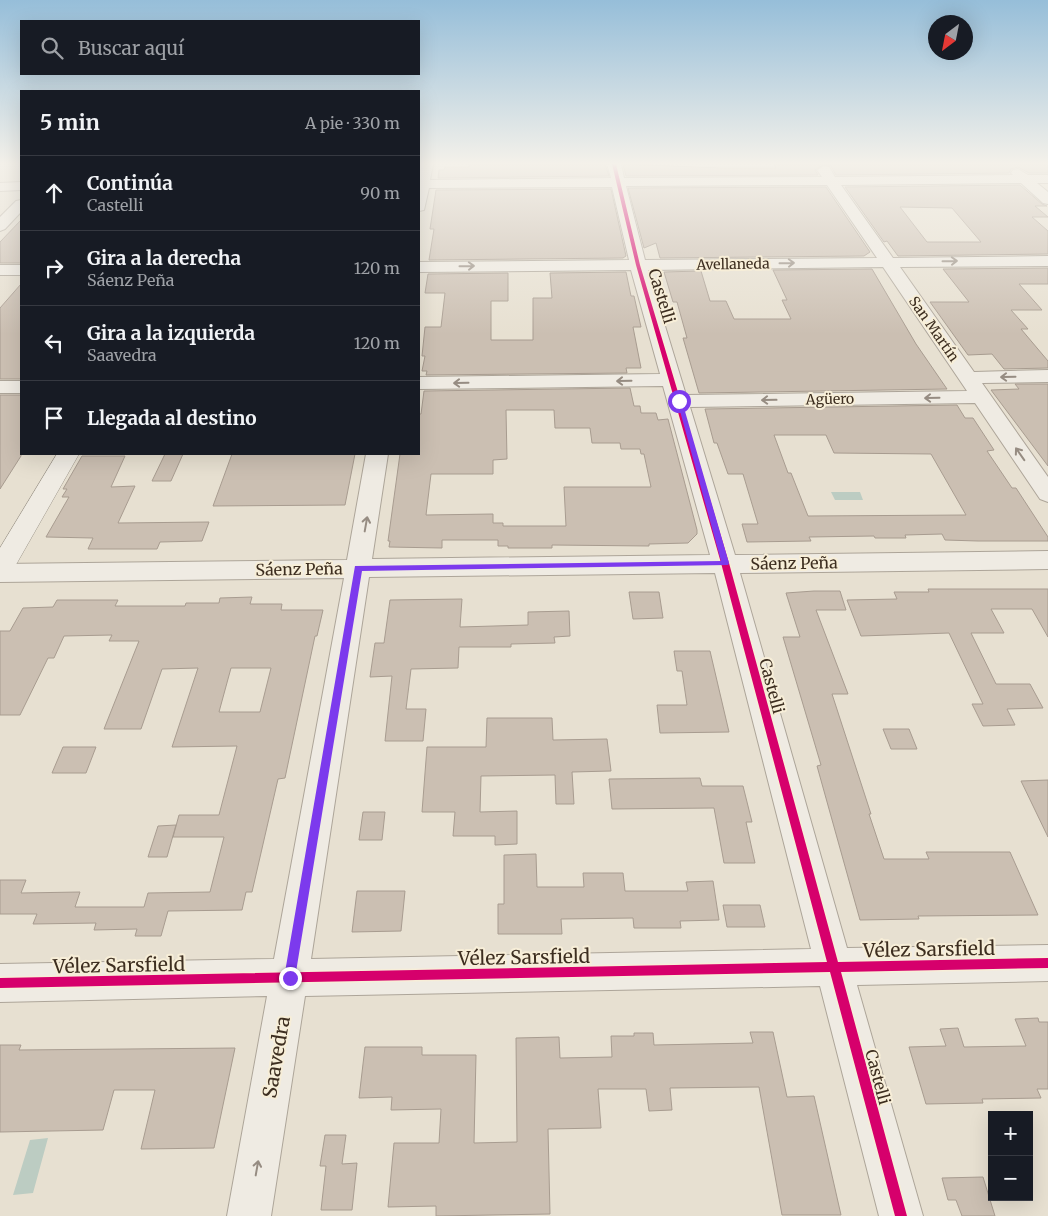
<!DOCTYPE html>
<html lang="es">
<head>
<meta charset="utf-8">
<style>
  :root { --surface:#171b24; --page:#20242c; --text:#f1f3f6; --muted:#9ea1a6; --line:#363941 }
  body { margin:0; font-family:Merriweather,serif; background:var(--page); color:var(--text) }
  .controls { position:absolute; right:15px; bottom:15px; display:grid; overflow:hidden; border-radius:0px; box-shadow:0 5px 20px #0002 }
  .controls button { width:45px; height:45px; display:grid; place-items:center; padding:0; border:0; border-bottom:1px solid var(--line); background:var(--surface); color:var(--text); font:25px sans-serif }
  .compass { position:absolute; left:928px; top:15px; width:45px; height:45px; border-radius:50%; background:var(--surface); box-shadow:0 5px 20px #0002; rotate:212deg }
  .stop { position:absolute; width:15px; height:15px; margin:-11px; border:4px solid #7c3aed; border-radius:50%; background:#fff }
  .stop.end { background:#7c3aed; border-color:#fff; box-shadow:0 1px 5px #0008 }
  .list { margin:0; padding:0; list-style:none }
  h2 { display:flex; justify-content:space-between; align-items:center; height:65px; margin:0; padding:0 20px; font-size:21px }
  h2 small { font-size:16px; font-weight:400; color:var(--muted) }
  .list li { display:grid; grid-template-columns:32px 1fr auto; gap:15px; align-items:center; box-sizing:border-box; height:75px; padding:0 20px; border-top:1px solid var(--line) }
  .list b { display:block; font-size:19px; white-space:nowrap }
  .list p { margin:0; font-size:16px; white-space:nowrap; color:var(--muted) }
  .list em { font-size:16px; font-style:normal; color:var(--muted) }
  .icon { flex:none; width:28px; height:28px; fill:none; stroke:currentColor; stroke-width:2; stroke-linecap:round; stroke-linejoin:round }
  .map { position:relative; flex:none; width:1048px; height:1216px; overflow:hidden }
  .search { position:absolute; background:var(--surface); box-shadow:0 5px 20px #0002; left:20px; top:20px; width:400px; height:55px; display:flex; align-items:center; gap:12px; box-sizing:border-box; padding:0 18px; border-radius:0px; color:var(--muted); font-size:19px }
  .panel { position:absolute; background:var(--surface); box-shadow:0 5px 20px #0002; left:20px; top:90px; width:400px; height:365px; border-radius:0px }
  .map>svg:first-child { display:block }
  .water { fill:#bcccc2 }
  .building { fill:#cbbfb2; stroke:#a89c90; fill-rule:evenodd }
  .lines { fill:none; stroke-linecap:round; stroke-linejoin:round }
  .minor-casing { stroke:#ada599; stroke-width:2 }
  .secondary-casing { stroke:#9c958a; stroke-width:1 }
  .minor { fill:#efebe3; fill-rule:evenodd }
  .secondary { fill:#efebe3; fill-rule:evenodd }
  .cycleway-casing { stroke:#f7eed8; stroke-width:3 }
  .cycleway { fill:#d6006c; fill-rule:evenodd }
  .oneway { stroke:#968c82 }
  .route { fill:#7c3aed }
  .labels { text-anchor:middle; stroke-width:4; stroke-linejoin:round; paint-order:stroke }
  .far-street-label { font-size:14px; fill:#3d2e20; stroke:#f7eed8 }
  .street-label { font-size:16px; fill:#3d2e20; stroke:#f7eed8 }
  .near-street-label { font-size:19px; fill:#3d2e20; stroke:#f7eed8 }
</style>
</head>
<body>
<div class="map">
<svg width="1048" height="1216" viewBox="0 0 1048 1216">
  <rect width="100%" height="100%" fill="#e7e0d1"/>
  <path class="water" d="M831 492H860L863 500H835Z
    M48 1138 33 1193 13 1195 30 1140Z"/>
  <path class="building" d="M469 164H605L609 176 438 178 439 170H444L445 167H469Z
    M623 164 721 168H776L774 164H824L815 170 818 175 626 176Z
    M824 164H1048V173H1029L1018 167 1011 169 1009 173 836 175 831 166Z
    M1020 185 1042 204 1047 206H1035L1048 217H1032L1048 231V254L898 256 887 241 884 242 845 187ZM900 207 952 208 981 242H927Z
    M826 187 870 252 864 256 660 258 656 243 644 248 628 188Z
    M611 189 626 256 623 258 429 260 434 229H430L436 190Z
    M21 220V263H0V242Z
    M1048 268V284H1019L1042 310H1011L1028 329H1021L1048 361V368L1004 369 992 354 968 355 930 302H969L943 269Z
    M872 269 916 344 947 389 699 393 683 338H687L677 302H673L664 272 701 271 710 301H726L734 319H791L782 300H787L773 270Z
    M626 272 631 296H634L641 327H633L641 368H626L627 373 426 375 427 371H422L425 356H422L425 327H441L445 293H425L428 274 508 273V301H491V340H533V298H552L550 273Z
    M21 284V379H0V308Z
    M1015 384H1048V466L991 390 1019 389Z
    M630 388 634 406H640L641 413H656L658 420 668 419 697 530V534L688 543 649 544V546L552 545V548H508V546H498V540H442V548L389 547 390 541H388L400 454H419V414H421L424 391ZM506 410H554L555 428H590L592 443H620L621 449H640L641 454H644L651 487H564L566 526H503V523H493V514L426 515 431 474H493V460L507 459Z
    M0 395H21V456L0 489Z
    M957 405 965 418H973L994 450 987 451 1012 488H1016L1048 537V541H978L945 540 942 534 905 535 906 538H875L874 536 809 537 811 541 747 542 742 524H758L743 474H728L717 443H714L705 409ZM774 435H826L834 453 931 454 966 515 808 516 791 473H788Z
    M165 454H183L171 481H152Z
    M232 454H355L345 505 213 506Z
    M82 456H125L111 487 135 486 118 523 209 522 202 541 160 542 157 549H88L93 538 46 537 69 497H62L67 489H63Z
    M928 589H1048V637L1032 609H991L1004 633H971L996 684H1030L1043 708 1007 709 1015 725 983 726 972 704H983L949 633 861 636 847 600 897 599 894 592H929Z
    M814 591H840L846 610H816L848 694H832L871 814H869L884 859H929L926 852H1010L1038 915 918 916 919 919 860 920 817 766 821 765 783 637H800L786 593Z
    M629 592H659L663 618 633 619Z
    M252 597 250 604H282L281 610H323L317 636H315L285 778 278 779 252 892H246L242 910 168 911 161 936H135L137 929 94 930 96 923 33 924 37 914H0V880H26L21 893 80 892 75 907H144L148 893 210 892 224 837H173L179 815H219L237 746 172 747 198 668 162 669 141 729H104L139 641H109L112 635 64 636 54 658H48L20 715H0V631H10L23 608 53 607 57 600H118L115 606H185L186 603H219L220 598ZM231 668H271L260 712H219Z
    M462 599 460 627 528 625V612L569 611 570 636 554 637 555 643 511 644V647H459L458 668 411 669 406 709H426L423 741H385L392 676 370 677 375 643H384L390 600Z
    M674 651H710L729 732 660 733 657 705H687L682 671H677Z
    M487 718H552L553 740 607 739 611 771 572 772 574 804H556L555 775 481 776 480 812 517 811V844L495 845V836H453L455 812H422L427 747H486Z
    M883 729H909L917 749H891Z
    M63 747H96L86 773H52Z
    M700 778 702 786H743L752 822H746L755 863H724L714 808 612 809 609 779Z
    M1048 780V837L1021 781Z
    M363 812H385L382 840H359Z
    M176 825 167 857H148L158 826Z
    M536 854 537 887H584L583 873H623L625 891H688L686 882 713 881 719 920 680 921 681 928H634L633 918 561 919 562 934H498V904H504V855Z
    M357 891H405L401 931 352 932Z
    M723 905H760L765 927H727Z
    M1038 1018 1039 1022H1048V1089H1037L1041 1098 982 1099 983 1103 926 1104 909 1047 946 1046 940 1029 958 1028 964 1047 1026 1046 1015 1019Z
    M750 1032H773L787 1097 814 1096 841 1215H782L759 1087 670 1088 672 1110 649 1111 646 1089H598L601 1128 548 1129 550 1214 436 1216V1206L388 1207 394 1143H439L441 1109 391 1110 392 1097 359 1098 365 1047H422V1055H476L474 1143 517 1142 516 1038 559 1037 560 1058 612 1057 611 1036H634V1033H653L654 1045 753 1043Z
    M0 1045H21L19 1050 235 1048 214 1148 141 1149 155 1090H114L103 1130 0 1132Z
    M325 1135H346L342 1164 357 1163 352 1210H321L326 1166H320Z
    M983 1177 995 1216H962L956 1200H948L942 1178Z"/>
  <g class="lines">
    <defs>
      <path id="minor" d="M419 164H433L430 180 611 178 607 164H621L624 178 822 177 817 170 824 166 829 167 835 177 1013 175 1011 173 1013 170 1018 169 1028 175H1048V183H1037L1048 192V204L1043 203 1021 183 841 185 893 258 1048 256V266L900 267 974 372 1048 370V382L982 383 1048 477V502L1040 499 975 403 690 407 735 555 1048 551V569L740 573 847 948 1048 945V981L857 985 923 1216H879L820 986 305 996 271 1216H227L267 996 0 1002V964L274 959 344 578 0 582V564L347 560 366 454H388L372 559 710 555 663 386 419 389V377L660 374 631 270 419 272V262L629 260 612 187 429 188 424 210 419 211ZM827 185 877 258 645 260 626 186ZM883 267 967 391 686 395 648 270ZM715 573 811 949 311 959 369 577Z
        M21 182V190L0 191V183Z
        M21 200V212L5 229 0 231V217L16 201Z
        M0 265H21V275H0Z
        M0 381H21V393H0Z"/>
      <path id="secondary" d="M57 454H79L9 577 0 580V548Z"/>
    </defs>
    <use href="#minor" class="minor-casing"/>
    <use href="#secondary" class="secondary-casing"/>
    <use href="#minor" class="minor"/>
    <use href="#secondary" class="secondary"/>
    <defs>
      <path id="cycleway" d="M612 164H616L640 265 729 563 838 962 1048 958V968L841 972 907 1216H895L830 972 0 988V978L827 962 721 563 636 265Z"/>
    </defs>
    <use href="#cycleway" class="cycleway-casing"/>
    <use href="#cycleway" class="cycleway"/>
  </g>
  <defs><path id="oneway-shaft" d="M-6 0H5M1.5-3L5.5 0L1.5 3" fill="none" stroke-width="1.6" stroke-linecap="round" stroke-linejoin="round" transform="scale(1.25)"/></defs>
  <g class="oneway">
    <use href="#oneway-shaft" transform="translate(950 261) rotate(-1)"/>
    <use href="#oneway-shaft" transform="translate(787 263) rotate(-1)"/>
    <use href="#oneway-shaft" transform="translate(467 266) rotate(-1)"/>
    <use href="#oneway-shaft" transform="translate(1008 377) rotate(179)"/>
    <use href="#oneway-shaft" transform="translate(624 381) rotate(179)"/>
    <use href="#oneway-shaft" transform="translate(461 383) rotate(179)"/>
    <use href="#oneway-shaft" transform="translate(932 398) rotate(179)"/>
    <use href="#oneway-shaft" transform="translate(769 400) rotate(179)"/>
    <use href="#oneway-shaft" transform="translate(1020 454) rotate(-125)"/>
    <use href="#oneway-shaft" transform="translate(366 524) rotate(-80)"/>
    <use href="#oneway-shaft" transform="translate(257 1168) rotate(-80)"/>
  </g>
  <linearGradient id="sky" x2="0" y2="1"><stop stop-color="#96bed9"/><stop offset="0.49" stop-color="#f4f1ea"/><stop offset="1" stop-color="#f4f1ea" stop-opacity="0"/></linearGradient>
  <rect width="1048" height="334" fill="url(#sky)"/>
  <path class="route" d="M677 400 682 401 729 563 728 565 362 571 295 978 294 982 290 983 286 982 284 978 355 566 721 561Z"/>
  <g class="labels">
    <g class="far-street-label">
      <text transform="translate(733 264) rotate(-1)" y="5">Avellaneda</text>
      <text transform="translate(934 329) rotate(55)" y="5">San Martín</text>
      <text transform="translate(830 399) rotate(-1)" y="5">Agüero</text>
    </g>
    <g class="street-label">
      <text transform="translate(662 296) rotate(73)" y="6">Castelli</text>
      <text transform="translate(794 563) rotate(-1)" y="6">Sáenz Peña</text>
      <text transform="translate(299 569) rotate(-1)" y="6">Sáenz Peña</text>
      <text transform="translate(772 686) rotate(75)" y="6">Castelli</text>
      <text transform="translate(878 1077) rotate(75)" y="6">Castelli</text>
    </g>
    <g class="near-street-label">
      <text transform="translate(929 949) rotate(-1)" y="7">Vélez Sarsfield</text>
      <text transform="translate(524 957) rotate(-1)" y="7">Vélez Sarsfield</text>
      <text transform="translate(119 965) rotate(-1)" y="7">Vélez Sarsfield</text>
      <text transform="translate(276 1057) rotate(-80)" y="7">Saavedra</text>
    </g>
  </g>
</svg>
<div class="controls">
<button>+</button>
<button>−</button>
</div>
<svg class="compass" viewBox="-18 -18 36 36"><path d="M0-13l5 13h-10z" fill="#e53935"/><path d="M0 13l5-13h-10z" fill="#9ea1a6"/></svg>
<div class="stop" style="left:679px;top:401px"></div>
<div class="stop end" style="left:290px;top:978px"></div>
<div class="search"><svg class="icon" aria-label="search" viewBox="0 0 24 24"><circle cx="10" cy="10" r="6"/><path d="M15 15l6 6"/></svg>Buscar aquí</div>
<section class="panel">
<h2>5 min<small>A pie · 330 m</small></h2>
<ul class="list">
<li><svg class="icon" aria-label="ahead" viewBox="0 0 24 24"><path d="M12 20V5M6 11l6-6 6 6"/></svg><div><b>Continúa</b><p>Castelli</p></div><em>90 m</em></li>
<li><svg class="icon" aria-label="right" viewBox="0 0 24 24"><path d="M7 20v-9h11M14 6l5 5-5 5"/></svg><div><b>Gira a la derecha</b><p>Sáenz Peña</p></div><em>120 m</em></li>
<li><svg class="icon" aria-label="left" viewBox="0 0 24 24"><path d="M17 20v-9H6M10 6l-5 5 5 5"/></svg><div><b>Gira a la izquierda</b><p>Saavedra</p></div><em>120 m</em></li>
<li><svg class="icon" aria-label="arrive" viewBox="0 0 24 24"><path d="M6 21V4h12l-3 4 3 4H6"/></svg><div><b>Llegada al destino</b></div></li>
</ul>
</section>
</div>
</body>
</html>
